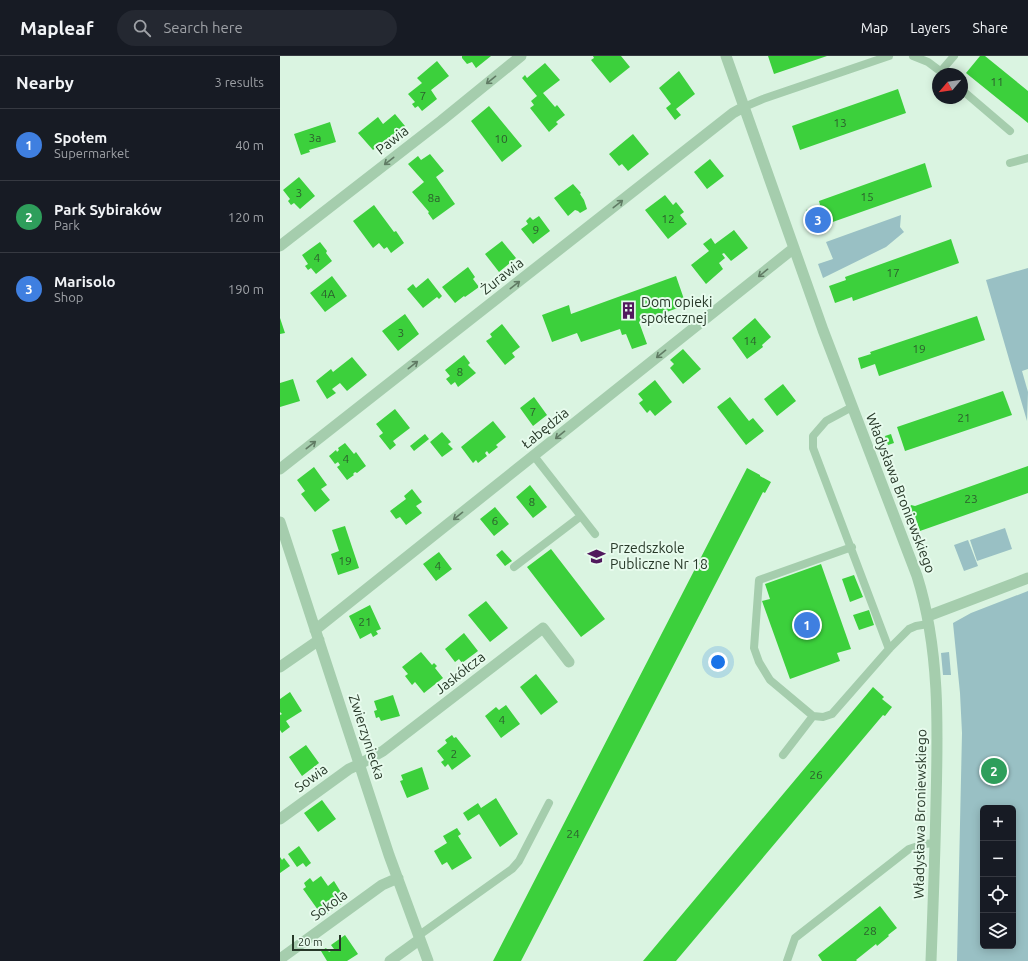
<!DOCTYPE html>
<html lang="en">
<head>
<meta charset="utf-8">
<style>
  :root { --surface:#171b24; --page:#242831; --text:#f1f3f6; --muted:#9ea1a6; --line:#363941; --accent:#1a73e8 }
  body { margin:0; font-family:Ubuntu,sans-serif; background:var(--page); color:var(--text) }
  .controls { position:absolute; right:12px; bottom:12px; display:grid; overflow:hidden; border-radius:6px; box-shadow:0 2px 10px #0003 }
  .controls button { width:36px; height:36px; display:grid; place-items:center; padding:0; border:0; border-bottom:1px solid var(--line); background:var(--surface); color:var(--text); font:20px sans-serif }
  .compass { position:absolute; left:652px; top:12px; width:36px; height:36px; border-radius:50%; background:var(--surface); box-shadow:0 2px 10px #0003; rotate:241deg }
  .scale { position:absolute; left:12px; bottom:10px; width:49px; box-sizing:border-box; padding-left:4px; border:2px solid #273828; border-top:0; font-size:11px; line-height:14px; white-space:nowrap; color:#273828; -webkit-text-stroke:3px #e7fbed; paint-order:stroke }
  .you { position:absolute; left:438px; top:606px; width:14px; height:14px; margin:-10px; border:3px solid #fff; border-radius:50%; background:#1a73e8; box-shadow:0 0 0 6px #1a73e833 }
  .badge { display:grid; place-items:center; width:26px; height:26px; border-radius:50%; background:var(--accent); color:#fff; font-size:13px; font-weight:700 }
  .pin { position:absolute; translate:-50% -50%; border:2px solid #fff; box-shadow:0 1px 4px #0006 }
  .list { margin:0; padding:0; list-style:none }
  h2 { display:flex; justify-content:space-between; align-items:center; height:52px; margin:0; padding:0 16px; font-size:17px }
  h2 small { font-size:13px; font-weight:400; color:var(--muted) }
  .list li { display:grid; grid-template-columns:26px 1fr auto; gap:12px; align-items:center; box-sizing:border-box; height:72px; padding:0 16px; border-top:1px solid var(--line) }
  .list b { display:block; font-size:15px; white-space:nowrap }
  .list p { margin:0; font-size:13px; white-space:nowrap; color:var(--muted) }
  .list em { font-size:13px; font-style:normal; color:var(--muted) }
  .icon { flex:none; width:22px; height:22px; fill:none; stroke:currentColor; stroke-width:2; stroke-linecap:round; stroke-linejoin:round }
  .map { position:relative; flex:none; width:748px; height:905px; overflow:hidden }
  header { display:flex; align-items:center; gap:24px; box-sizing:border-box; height:56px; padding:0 20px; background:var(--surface); border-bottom:1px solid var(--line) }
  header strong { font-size:19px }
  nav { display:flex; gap:22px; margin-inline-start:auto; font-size:14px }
  .search { width:280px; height:36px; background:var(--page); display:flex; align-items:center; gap:10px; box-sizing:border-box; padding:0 14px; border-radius:22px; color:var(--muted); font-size:15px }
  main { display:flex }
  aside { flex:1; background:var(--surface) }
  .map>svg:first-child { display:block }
  .green { fill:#99c0c4; fill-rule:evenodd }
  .building { fill:#3cd03c }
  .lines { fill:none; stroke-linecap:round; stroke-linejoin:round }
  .service { stroke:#a5cdad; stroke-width:8 }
  .minor { stroke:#a5cdad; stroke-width:11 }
  .oneway { stroke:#607b64 }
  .labels { text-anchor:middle; stroke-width:4; stroke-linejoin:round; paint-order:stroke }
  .number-label { font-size:12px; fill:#2c5e2d }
  .street-label { font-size:14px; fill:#273828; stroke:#e7fbed }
  .poi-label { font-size:14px; fill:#273828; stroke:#e7fbed; text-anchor:start }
</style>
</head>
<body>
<header>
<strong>Mapleaf</strong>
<div class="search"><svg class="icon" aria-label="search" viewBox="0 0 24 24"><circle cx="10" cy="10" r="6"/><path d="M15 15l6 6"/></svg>Search here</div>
<nav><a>Map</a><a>Layers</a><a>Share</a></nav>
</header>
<main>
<aside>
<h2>Nearby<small>3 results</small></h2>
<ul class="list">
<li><span class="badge" style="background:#3f7fe0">1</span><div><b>Społem</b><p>Supermarket</p></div><em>40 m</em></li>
<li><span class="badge" style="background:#2e9e5b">2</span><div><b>Park Sybiraków</b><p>Park</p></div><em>120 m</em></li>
<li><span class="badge" style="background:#3f7fe0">3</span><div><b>Marisolo</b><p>Shop</p></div><em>190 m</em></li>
</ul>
</aside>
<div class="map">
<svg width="748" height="905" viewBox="0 0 748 905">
  <rect width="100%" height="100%" fill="#daf4e1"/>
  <path class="green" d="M621 159 620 171 624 176 606 191 543 222 538 208 553 203 546 186Z
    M748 212V313L742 315 748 336 747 365 706 224Z
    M725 472 732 493 697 505 690 484Z
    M688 484 698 510 684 515 674 489Z
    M748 535V905H677L682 677 680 637 673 567 691 557ZM703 752H733V890H703Z
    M669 596 671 619H663L661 597Z"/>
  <path class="building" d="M182 0H211L196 12 192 6 187 8 182 2Z
    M313 0H341L350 11 330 27 311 4 314 2Z
    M488 0H547L494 18Z
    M700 0H705L748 35V67L686 17Z
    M157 5 169 20 151 34 157 43 142 55 138 50 135 52 132 48 135 46 128 38 142 27 137 22Z
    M265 7 280 24 263 37 275 51 277 49 285 59 276 66 278 68 269 76 250 52 254 49 251 45 257 40 242 22 245 19 247 22Z
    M399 15 415 38 396 53 401 59 395 64 386 52 391 48 379 32Z
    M618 33 626 57 520 94 512 70Z
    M209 50 242 90 222 106 191 65Z
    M115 58 125 70 112 81 111 80 93 94 78 77 98 61 103 68Z
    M50 66 56 86 29 94 30 96 21 99 14 78Z
    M353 78 369 98 348 115 342 108 339 110 329 98Z
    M150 98 164 115 156 121 175 148 153 164 148 157 149 156 132 136 144 126 128 108 138 100 141 104Z
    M430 103 444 120 427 133 414 116Z
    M645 107 652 131 547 168 546 165 531 170 526 154 540 149 539 145Z
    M19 121 35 140 20 153 14 147 11 149 8 145 10 143 3 134Z
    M293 128 301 137 300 138 304 144 307 153 300 157 298 155 295 154 288 160 274 142Z
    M385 139 393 149 396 146 404 156 400 159 407 168 388 183 365 154Z
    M94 149 114 176 116 175 124 187 111 197 107 191 104 193 99 187 93 192 73 165Z
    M259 160 270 175 253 188 241 173 248 168 246 165 250 161 253 164Z
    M454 174 468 192 451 205 444 197 442 198 445 202 439 207 443 213 426 228 411 209 429 195 423 188 431 182 435 188Z
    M671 183 679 207 573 245 572 241 555 247 549 230 566 224 565 221Z
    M222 185 236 202 219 216 205 198Z
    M40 186 47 195 46 197 52 205 36 218 31 212 28 214 25 210 28 208 22 199Z
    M188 211 195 221 193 223 199 231 185 241 184 240 175 247 162 231Z
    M52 220 67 240 45 256 30 237Z
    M396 220 406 249 359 266 367 288 352 293 346 278 342 279 340 273 301 286 297 277 272 286 262 259 289 249 291 258Z
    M148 222 162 240 159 243 157 241 143 252 127 233 133 228 136 232Z
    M125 258 139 278 118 295 102 275Z
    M697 260 705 284 599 320 595 308 581 313 578 302 591 298 590 296Z
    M0 262 5 277 0 278Z
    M475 262 491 281 482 289 483 291 467 303 452 282Z
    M222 268 240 291 232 297 235 301 225 309 206 285 212 281 210 278Z
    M403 293 421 313 403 328 390 312 394 308 390 304Z
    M184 299 190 307 188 309 196 317 178 331 175 326 171 329 166 323 170 320 165 314Z
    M72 301 87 319 67 335 60 327 52 333 56 337 47 343 36 325 51 313 53 316Z
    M13 323 20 345 0 351V327Z
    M375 324 392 346 375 360 370 354 367 357 359 347 363 344 358 338Z
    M503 328 516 345 497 360 484 343Z
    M723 335 732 359 625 395 617 371Z
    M254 341 267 359 253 370 240 352Z
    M450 341 469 365 473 362 484 375 466 389 437 351Z
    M115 353 130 372 113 385 116 389 110 394 99 380 103 377 96 368Z
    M213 365 226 381 216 389 218 391 209 398 207 395 205 397 207 400 198 407 196 404 193 407 181 391Z
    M162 376 171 386 168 388 173 393 162 401 150 386Z
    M145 378 149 383 134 395 130 390Z
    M611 378 614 387 608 389 605 380Z
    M65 387 74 398 76 396 86 410 77 417 75 416 73 418 74 419 67 424 57 411 60 409 58 406 55 408 49 400 56 394 57 396 59 394 58 392Z
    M748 410V437L640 475 635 460 633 459 630 451 631 449 635 450Z
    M34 411 47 429 41 433 50 444 35 456 21 438 25 435 17 424Z
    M467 412 480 419V420L491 426 485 437 483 436 241 905H213Z
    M250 429 267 451 253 462 236 441Z
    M132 433 142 446 136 450 142 457 126 469 120 461 116 463 110 455 126 443 124 440Z
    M215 451 229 468 214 480 200 463Z
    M65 470 79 512 58 519 51 498 59 495 52 474Z
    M271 493 325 563 301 581 247 511Z
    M222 494 232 505 225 510 216 499Z
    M159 496 172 513 156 525 143 508Z
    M541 508 571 593 557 597 560 605 510 623 482 545 490 543 485 528Z
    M574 519 583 541 570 546 562 523Z
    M206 545 228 572 210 586 188 559Z
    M90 549 101 573 96 575 98 578 93 581 91 577 80 583 69 560Z
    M589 554 594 569 579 574 573 559Z
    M184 577 198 595 182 607 179 603 175 606 165 593Z
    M141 596 152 609 154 607 157 610 155 612 163 622 144 637 135 626 132 629 125 620 128 618 122 611Z
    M256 618 278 646 261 659 240 631Z
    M593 631 604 641 602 643 612 651 605 660 603 659 396 905H363Z
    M10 636 22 655 6 665 10 671 2 677 0 674V659L2 658 0 656V643Z
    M113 639 120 660 101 665 99 661 96 662 94 655 97 654 94 645Z
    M226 649 240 668 221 682 205 660 216 651 219 654Z
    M172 679 174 682 176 681 191 700 172 714 168 708 165 711 161 706 164 704 157 695 167 687 165 684Z
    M26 689 39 707 22 720 9 701Z
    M142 711 149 733 127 742 120 725 123 724 121 719Z
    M216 742 238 778 220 791 199 758 188 765 183 757 198 747 201 752Z
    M42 744 56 763 38 776 24 757Z
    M177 772 181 778 178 780 192 802 172 814 167 806 162 809 154 795 167 787 163 780Z
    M19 790 31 807 26 811 23 807 17 811 8 798Z
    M0 801 2 804 4 802 10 810 0 817Z
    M41 820 48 830 54 825 62 838 56 841 61 848 43 861 23 833 26 831 24 827 30 822 33 826Z
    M600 850 617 872 608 879 609 880 597 890 596 888 576 904 577 905H542L538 899Z
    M65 879 78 898 67 905H47L41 895 46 892 49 896 54 893 51 889Z"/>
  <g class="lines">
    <path class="service" d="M633 0 648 6 664 18
      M661 15 674 0
      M682 34 730 75
      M464 51 483 43 609 0
      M730 107 748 102
      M572 351 546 365 533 380V392L609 593
      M254 400 315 478
      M234 511 301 460
      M533 660 490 624 479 606 474 592 479 524 572 491
      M503 699 533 660 543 661 552 658 609 593 629 573 636 570 648 568
      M138 880 232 813 239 805 269 747
      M507 905 515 882 629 793 644 788 655 787"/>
    <path class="minor" d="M446 0 543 274 637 520C660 593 658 671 656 747 655 800 653 852 651 905
      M0 190 161 65 241 0
      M0 413 453 57 464 51
      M0 466 109 799 148 905
      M648 560 748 522
      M35 574 514 192
      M0 611 39 584
      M0 763 69 713 80 708 103 695 263 572 289 606
      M0 903 102 829 118 822
      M110 905 139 884"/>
  </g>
  <defs><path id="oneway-shaft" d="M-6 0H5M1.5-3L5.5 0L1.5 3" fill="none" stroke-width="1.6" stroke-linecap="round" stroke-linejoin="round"/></defs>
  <g class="oneway">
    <use href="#oneway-shaft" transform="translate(211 24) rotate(141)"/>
    <use href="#oneway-shaft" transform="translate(109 105) rotate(142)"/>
    <use href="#oneway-shaft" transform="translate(338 148) rotate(-38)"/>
    <use href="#oneway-shaft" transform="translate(483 217) rotate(141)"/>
    <use href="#oneway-shaft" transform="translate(235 229) rotate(-38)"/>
    <use href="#oneway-shaft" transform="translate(381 298) rotate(141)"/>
    <use href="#oneway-shaft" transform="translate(133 309) rotate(-38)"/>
    <use href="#oneway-shaft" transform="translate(280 379) rotate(141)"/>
    <use href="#oneway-shaft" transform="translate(31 389) rotate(-38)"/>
    <use href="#oneway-shaft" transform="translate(178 460) rotate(141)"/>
  </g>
  <defs>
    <symbol id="building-bare" viewBox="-9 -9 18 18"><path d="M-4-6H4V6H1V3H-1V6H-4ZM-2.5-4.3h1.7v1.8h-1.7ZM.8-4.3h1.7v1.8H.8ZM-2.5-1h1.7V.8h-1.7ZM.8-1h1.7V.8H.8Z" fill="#51195d" stroke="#e7fbed" stroke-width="2.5" paint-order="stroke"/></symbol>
    <symbol id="school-bare" viewBox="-9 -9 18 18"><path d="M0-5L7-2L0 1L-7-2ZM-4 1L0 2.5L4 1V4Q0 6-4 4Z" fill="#51195d" stroke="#e7fbed" stroke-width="2.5" paint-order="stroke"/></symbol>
  </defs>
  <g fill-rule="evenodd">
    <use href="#building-bare" x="336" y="242" width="25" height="25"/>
    <use href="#school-bare" x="304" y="488" width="25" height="25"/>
  </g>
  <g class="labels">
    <g class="number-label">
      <text x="717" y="30">11</text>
      <text x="143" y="44">7</text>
      <text x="560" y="71">13</text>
      <text x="35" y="86">3a</text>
      <text x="221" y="87">10</text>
      <text x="19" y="141">3</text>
      <text x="587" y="145">15</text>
      <text x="154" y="146">8a</text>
      <text x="388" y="167">12</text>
      <text x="256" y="178">9</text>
      <text x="37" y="206">4</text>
      <text x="613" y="221">17</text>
      <text x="48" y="242">4A</text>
      <text x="121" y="281">3</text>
      <text x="470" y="289">14</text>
      <text x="639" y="297">19</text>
      <text x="180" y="320">8</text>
      <text x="253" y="360">7</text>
      <text x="684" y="366">21</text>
      <text x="66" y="407">4</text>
      <text x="691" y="447">23</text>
      <text x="252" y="450">8</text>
      <text x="215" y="469">6</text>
      <text x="65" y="509">19</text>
      <text x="158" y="514">4</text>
      <text x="85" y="570">21</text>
      <text x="222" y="668">4</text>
      <text x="174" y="702">2</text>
      <text x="536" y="723">26</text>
      <text x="293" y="782">24</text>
      <text x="590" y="879">28</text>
    </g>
    <g class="street-label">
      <text transform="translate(112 84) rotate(-38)" y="5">Pawia</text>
      <text transform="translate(222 220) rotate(-38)" y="5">Żurawia</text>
      <text transform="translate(265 372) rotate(-39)" y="5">Łabędzia</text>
      <text transform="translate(621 437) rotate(69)" y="5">Władysława Broniewskiego</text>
      <text transform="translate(180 617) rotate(-38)" y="5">Jaskółcza</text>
      <text transform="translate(87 681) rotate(72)" y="5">Zwierzyniecka</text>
      <text transform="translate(31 722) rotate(-36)" y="5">Sowia</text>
      <text transform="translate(640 758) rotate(-89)" y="5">Władysława Broniewskiego</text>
      <text transform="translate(49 849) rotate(-36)" y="5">Sokola</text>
    </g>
    <g class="poi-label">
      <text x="361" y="251">Dom opieki<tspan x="361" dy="16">społecznej</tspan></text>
      <text x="330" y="497">Przedszkole<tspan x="330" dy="16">Publiczne Nr 18</tspan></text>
    </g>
  </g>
</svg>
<div class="controls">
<button>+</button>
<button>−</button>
<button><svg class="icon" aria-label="locate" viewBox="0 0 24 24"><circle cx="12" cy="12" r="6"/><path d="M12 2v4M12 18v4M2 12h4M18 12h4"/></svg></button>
<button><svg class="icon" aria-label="layers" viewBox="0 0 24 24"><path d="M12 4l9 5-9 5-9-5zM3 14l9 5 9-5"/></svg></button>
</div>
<svg class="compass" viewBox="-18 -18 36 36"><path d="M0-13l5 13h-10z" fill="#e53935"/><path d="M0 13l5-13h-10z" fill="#9ea1a6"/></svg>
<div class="scale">20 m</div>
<div class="you"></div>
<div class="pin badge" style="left:527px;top:569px;background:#3f7fe0">1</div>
<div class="pin badge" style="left:714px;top:715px;background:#2e9e5b">2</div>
<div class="pin badge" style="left:538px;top:164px;background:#3f7fe0">3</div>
</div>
</main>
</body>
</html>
